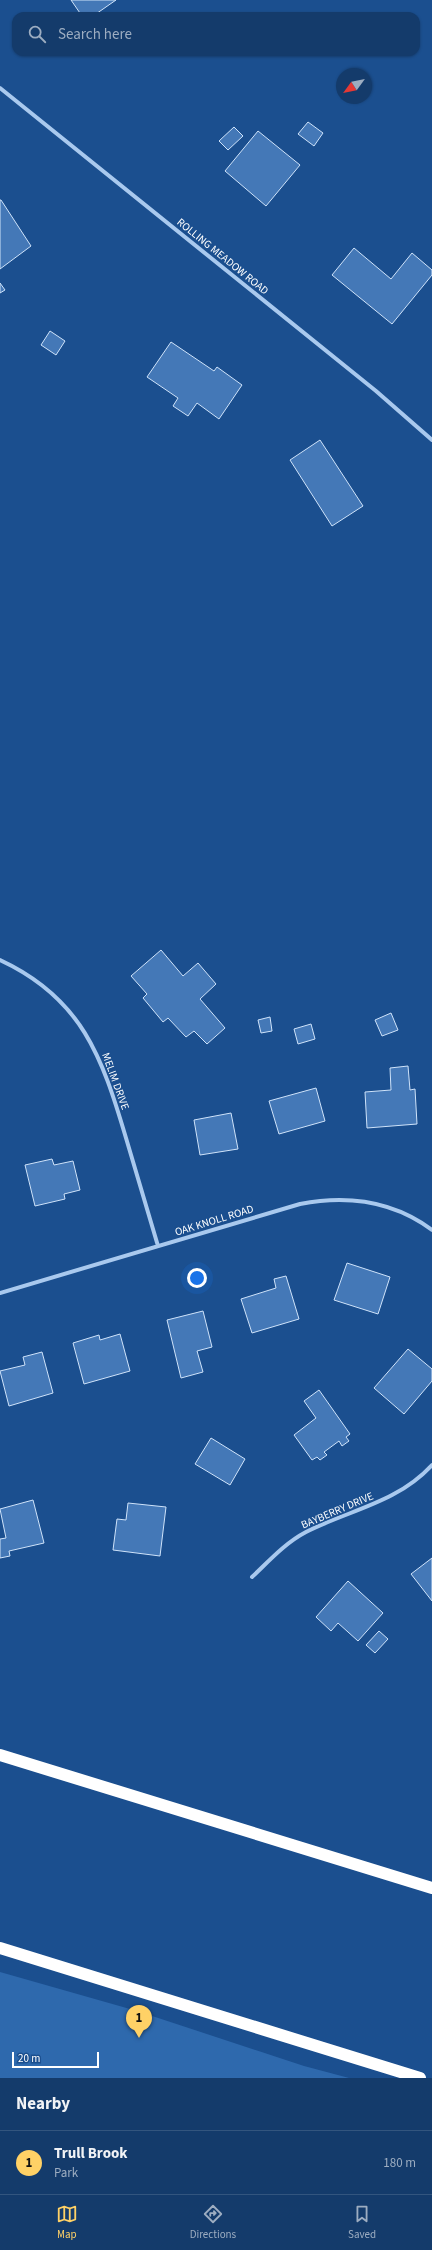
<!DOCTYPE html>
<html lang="en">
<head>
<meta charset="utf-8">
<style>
  :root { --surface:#143b6b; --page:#214673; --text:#f1f3f6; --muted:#9dadc1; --line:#33557e; --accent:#ffd166 }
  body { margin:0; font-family:"Source Sans 3",sans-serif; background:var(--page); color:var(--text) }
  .compass { position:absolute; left:336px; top:68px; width:36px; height:36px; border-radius:50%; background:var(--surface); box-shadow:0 1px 3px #0004; rotate:237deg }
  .scale { position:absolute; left:12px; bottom:10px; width:87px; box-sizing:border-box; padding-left:4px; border:2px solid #fff; border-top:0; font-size:11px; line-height:14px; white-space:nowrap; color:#fff; -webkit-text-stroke:3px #1b4f8f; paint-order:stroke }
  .you { position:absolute; left:197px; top:1278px; width:14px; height:14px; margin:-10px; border:3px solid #fff; border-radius:50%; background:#1a73e8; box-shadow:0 0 0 6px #1a73e833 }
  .badge { display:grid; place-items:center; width:26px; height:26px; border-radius:50%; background:var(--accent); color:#111; font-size:13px; font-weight:700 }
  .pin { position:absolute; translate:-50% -33px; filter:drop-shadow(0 1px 2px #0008) }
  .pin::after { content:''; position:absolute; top:21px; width:14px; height:12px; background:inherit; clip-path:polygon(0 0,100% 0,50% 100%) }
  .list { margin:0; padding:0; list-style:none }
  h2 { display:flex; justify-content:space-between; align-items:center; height:52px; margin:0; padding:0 16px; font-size:17px }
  h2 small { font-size:13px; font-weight:400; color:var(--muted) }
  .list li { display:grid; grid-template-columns:26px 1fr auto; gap:12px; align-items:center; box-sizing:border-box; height:64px; padding:0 16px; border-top:1px solid var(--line) }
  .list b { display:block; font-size:15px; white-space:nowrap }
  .list p { margin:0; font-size:13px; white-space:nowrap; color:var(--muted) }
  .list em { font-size:13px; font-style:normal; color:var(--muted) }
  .icon { flex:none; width:22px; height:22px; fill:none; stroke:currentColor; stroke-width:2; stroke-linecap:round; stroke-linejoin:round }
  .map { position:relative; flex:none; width:432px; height:2078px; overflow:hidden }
  .search { position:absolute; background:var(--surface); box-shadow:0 1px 3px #0004; left:12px; right:12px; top:12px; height:44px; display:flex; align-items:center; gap:10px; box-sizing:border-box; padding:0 14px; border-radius:12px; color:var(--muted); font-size:15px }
  .sheet { height:116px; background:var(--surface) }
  nav { display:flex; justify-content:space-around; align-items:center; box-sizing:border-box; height:56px; border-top:1px solid var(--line); background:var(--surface); font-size:11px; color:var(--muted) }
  nav a { display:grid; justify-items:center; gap:2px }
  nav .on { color:var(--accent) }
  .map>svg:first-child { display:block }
  .green { fill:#2e69ad }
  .building { fill:#4478b7; stroke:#cfe3fa }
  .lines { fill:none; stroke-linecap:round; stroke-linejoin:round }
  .street { stroke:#a9c9ee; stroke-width:4 }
  .highway { stroke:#fff; stroke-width:12 }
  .labels { text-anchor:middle; stroke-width:3; stroke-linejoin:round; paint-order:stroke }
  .street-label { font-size:11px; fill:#fff; stroke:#1b4f8f }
</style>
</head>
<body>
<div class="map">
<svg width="432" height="2078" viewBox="0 0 432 2078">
  <rect width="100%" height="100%" fill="#1b4f8f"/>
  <path class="green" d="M0 1972 137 2011 304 2066 349 2078H0Z"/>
  <path class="building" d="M71 0H116L93 16H82Z
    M308 122 323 133 314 146 298 134Z
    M234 127 243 136 228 150 219 141Z
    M258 131 300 165 266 206 225 171Z
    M1 200 31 246 0 269V200Z
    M354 248 391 279 412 253 432 270V275L392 324 332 275Z
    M0 283 5 290 0 293Z
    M50 331 65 341 56 355 41 345Z
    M171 342 214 371 217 367 242 385 219 419 197 403 188 416 173 406 178 398 147 377Z
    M320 440 363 506 332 526 290 460Z
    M161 950 183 976 198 963 216 984 200 999 225 1028 207 1044 194 1031 186 1037 168 1018 163 1022 143 998 147 994 131 976Z
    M391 1013 398 1030 382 1036 375 1020Z
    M270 1017 272 1031 261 1033 258 1020Z
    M311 1024 315 1039 298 1044 294 1029Z
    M408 1066 410 1090 415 1089 417 1124 367 1128 365 1092 391 1090 390 1068Z
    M316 1088 325 1121 279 1134 269 1101Z
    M231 1113 238 1149 200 1155 194 1120Z
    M52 1159 54 1165 73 1161 80 1190 64 1194 65 1199 35 1206 25 1165Z
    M347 1263 390 1277 378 1314 334 1300Z
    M286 1276 299 1319 252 1333 241 1299 276 1288 274 1279Z
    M203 1311 212 1347 197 1351 203 1372 181 1378 167 1320Z
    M120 1334 130 1371 84 1384 73 1343 99 1335 100 1340Z
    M408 1349 432 1369V1381L404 1414 374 1388Z
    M42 1352 53 1393 9 1406 0 1371 25 1365 23 1357Z
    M319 1390 350 1434 346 1437 349 1441 342 1446 339 1441 324 1452 327 1455 320 1460 317 1457 312 1460 294 1435 316 1418 304 1401Z
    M211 1438 245 1459 230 1485 195 1464Z
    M33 1500 44 1543 9 1551 10 1556 0 1558V1539L6 1538 0 1509Z
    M128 1503 166 1507 160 1556 113 1550 117 1519 126 1520Z
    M432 1558V1601L411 1574Z
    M348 1581 383 1613 358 1641 338 1623 331 1631 316 1617Z
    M379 1631 388 1639 375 1653 366 1645Z"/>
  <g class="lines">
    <path class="street" d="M0 88 376 391 432 440
      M0 960C82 998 102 1057 126 1138 137 1174 147 1210 158 1246
      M0 1293 300 1204C347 1195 393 1201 432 1230
      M252 1577C269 1561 285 1543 306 1532 349 1510 397 1503 432 1465"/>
    <path class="highway" d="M0 1755 432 1888
      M0 1948 420 2078"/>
  </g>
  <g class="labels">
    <g class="street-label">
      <text transform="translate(223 256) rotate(39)" y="4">ROLLING MEADOW ROAD</text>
      <text transform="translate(116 1081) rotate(70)" y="4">MELIM DRIVE</text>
      <text transform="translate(214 1220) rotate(-17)" y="4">OAK KNOLL ROAD</text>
      <text transform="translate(337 1510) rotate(-23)" y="4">BAYBERRY DRIVE</text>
    </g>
  </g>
</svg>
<svg class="compass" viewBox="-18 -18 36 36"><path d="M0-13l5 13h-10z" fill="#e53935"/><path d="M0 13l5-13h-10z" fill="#9dadc1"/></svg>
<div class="scale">20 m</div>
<div class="you"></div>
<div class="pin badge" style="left:139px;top:2038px">1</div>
<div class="search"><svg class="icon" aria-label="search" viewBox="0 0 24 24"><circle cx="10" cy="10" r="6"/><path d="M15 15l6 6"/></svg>Search here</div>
</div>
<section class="sheet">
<h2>Nearby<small></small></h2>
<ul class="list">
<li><span class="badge">1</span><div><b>Trull Brook</b><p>Park</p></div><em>180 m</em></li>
</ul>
</section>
<nav>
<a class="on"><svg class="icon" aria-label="map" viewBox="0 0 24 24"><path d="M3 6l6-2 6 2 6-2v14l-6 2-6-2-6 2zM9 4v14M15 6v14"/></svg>Map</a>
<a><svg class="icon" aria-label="directions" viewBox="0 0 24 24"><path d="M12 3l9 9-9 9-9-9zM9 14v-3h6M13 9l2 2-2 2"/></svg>Directions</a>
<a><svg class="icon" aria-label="saved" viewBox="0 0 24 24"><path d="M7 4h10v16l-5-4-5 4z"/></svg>Saved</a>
</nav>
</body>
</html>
